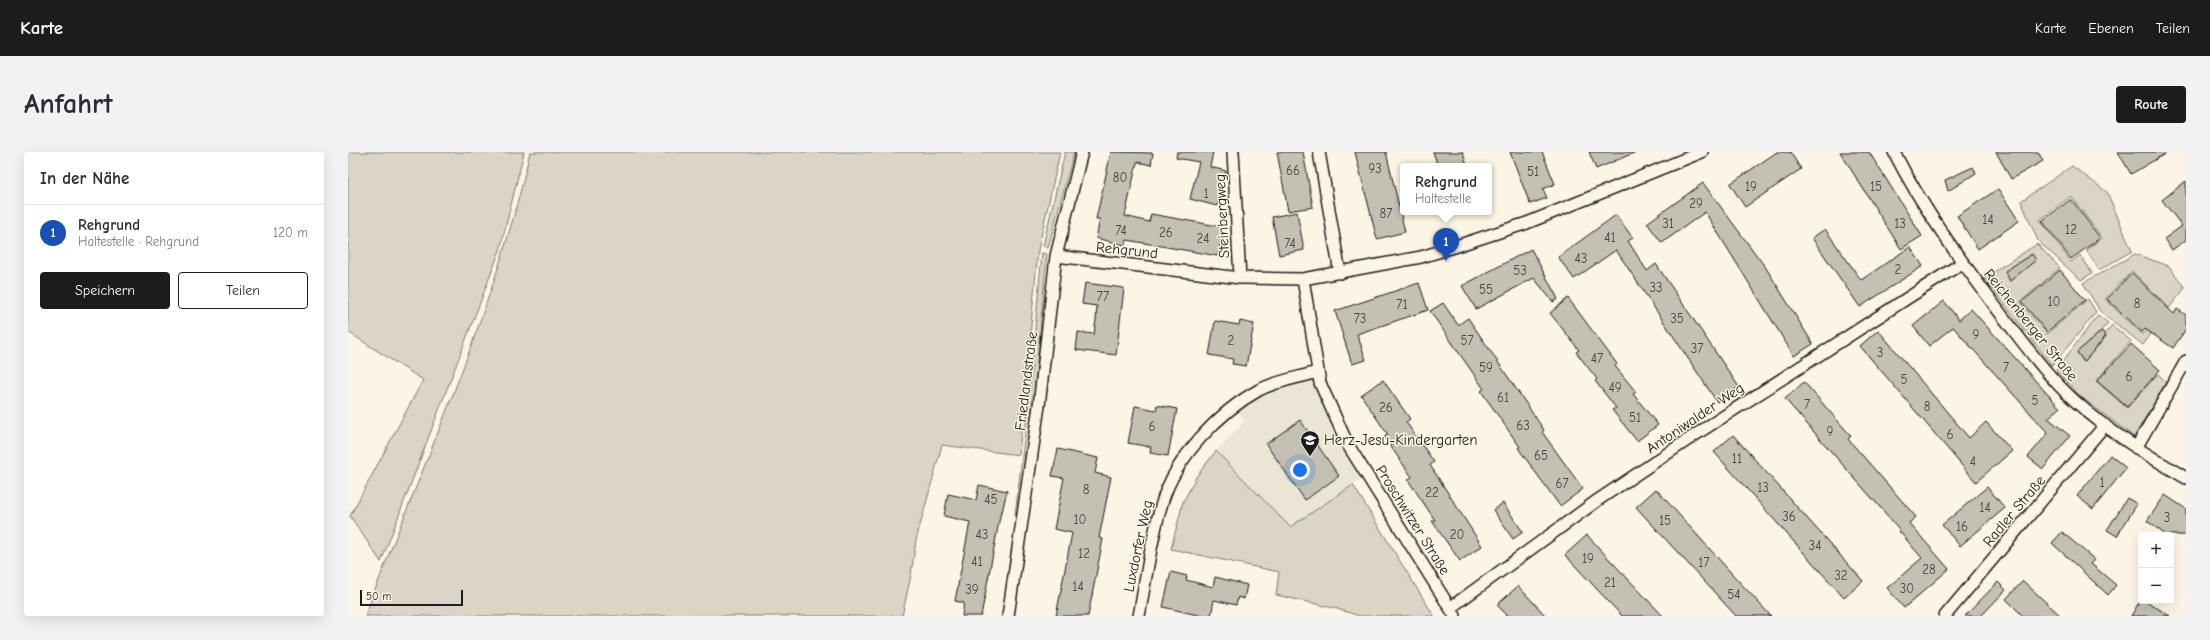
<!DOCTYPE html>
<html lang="de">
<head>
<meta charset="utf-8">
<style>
  :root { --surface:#fff; --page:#f2f2f3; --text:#2b2b33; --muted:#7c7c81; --line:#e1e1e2; --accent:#1c1c1c }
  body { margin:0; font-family:"Comic Neue",sans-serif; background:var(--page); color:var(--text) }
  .controls { position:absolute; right:12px; bottom:12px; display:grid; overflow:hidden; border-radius:4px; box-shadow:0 4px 16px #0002 }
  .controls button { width:36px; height:36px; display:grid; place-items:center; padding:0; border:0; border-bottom:1px solid var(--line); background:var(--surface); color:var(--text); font:20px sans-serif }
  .scale { position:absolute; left:12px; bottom:10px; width:103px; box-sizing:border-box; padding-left:4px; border:2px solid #1c1c1c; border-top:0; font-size:11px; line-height:14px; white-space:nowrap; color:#1c1c1c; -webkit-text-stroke:3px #fcf5e5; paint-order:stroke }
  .you { position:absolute; left:952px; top:318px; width:14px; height:14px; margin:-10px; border:3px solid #fff; border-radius:50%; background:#1a73e8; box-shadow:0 0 0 6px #1a73e833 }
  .badge { display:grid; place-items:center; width:26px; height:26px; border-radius:50%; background:var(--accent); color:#fff; font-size:13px; font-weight:700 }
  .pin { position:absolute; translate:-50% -33px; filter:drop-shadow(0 1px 2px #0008) }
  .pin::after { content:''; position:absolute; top:21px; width:14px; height:12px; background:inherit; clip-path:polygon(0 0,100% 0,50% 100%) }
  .popup { position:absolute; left:1052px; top:11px; width:92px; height:52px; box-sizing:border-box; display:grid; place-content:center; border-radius:4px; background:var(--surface); filter:drop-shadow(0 1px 3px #0005); font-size:13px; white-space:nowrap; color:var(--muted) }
  .popup b { font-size:15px; color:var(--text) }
  .popup::after { content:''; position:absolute; left:50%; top:100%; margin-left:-8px; border:8px solid transparent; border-top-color:var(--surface) }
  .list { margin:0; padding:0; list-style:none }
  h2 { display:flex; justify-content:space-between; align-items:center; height:52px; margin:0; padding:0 16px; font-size:17px }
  h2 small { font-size:13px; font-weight:400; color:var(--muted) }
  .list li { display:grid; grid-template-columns:26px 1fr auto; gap:12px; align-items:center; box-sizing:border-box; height:56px; padding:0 16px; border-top:1px solid var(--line) }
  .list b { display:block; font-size:15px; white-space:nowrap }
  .list p { margin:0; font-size:13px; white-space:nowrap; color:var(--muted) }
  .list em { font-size:13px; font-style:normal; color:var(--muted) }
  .actions { display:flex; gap:8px; padding:12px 16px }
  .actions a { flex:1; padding:9px 0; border:1px solid var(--accent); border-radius:4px; text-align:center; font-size:14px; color:var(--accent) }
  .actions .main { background:var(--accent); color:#fff }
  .map { position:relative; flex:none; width:1838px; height:464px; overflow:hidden; border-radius:4px }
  header { display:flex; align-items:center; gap:24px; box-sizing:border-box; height:56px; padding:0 20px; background:var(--accent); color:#fff }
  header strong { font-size:19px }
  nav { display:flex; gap:22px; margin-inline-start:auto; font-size:14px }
  .intro { display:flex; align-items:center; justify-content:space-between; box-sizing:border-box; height:96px; padding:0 24px }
  h1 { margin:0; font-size:28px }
  .button { padding:10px 18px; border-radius:4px; background:var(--accent); color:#fff; font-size:14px; font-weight:700 }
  main { display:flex; gap:24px; padding:0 24px }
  aside { flex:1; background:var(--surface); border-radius:4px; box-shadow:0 4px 16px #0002 }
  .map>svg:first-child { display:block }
  .built { fill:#ebe5d6 }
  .green { fill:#dbd5c8; stroke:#7c7872 }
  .building { fill:#c4c0b3; stroke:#1c1c1c }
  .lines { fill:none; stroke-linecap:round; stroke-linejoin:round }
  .minor-casing { stroke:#1c1c1c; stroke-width:14 }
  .minor { stroke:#fcf5e5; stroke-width:11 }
  .labels { text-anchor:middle; stroke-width:3; stroke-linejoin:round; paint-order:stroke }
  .number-label { font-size:13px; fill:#464542 }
  .street-label { font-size:15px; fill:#1c1c1c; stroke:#fcf5e5 }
  .poi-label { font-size:15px; fill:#1c1c1c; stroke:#fcf5e5; text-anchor:start }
</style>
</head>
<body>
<header>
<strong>Karte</strong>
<nav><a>Karte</a><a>Ebenen</a><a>Teilen</a></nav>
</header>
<div class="intro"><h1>Anfahrt</h1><a class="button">Route</a></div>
<main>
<aside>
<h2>In der Nähe<small></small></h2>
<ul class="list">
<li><span class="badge" style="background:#1a4fb4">1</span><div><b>Rehgrund</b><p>Haltestelle · Rehgrund</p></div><em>120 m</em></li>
</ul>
<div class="actions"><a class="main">Speichern</a><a>Teilen</a></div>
</aside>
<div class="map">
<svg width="1838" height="464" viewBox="0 0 1838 464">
  <rect width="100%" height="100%" fill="#fcf5e5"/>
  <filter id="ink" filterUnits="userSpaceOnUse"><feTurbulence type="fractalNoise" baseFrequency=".025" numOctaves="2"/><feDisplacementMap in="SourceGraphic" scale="8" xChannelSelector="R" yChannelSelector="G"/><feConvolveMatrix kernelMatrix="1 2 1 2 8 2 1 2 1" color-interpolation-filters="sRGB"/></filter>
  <g filter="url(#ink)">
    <path class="built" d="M965 226 1015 326 942 375 868 299 896 270 891 259 914 242Z"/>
    <path class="green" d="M0 0H176L152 98 33 410 2 364 75 228 0 180Z
      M182 0H712L690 98 671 303 594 293 568 388 563 423 554 464H17C75 311 146 161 182 0Z
      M717 0H726L700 96 695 94Z
      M1724 14 1759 40 1784 99 1751 118 1738 98 1754 86 1723 44 1692 68 1723 110 1732 103 1744 121 1733 128 1690 89 1673 49Z
      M1689 92 1712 116 1672 150 1699 182 1740 147 1748 160 1704 214 1636 126Z
      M694 101 699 102 685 254 670 363H667L680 255Z
      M1787 102 1821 114 1837 136 1821 156 1784 119 1757 147 1794 182 1799 178 1803 182 1795 193 1752 159 1735 131Z
      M1750 163 1760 171 1748 184 1729 200 1735 209 1755 189 1756 183 1764 173 1783 189 1748 229 1779 256 1810 222 1818 230 1786 285 1732 244 1708 218Z
      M868 299 942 375 1005 333 1086 464H1012L986 456 928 443 931 420 823 397 835 350 848 325Z"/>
    <path class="building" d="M763 0 805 1 803 13 789 10 777 64 801 70 803 62 875 75 870 104 779 88 777 93 748 86 752 67H748Z
      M829 0H865L862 15 878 19 869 54 842 47 851 10 828 6Z
      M929 0H955L965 55 940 59Z
      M1007 0H1038L1057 80 1029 87Z
      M1085 0H1115L1119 14H1090Z
      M1162 0H1194L1207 32 1195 37 1199 46 1182 52Z
      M1241 0H1288L1248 17Z
      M1429 0H1442L1453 17 1397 55 1382 32Z
      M1492 0H1521L1574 84 1553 97Z
      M1648 0H1690L1695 9 1663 27Z
      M1770 0H1820L1783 22Z
      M1625 15 1628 21 1600 39 1597 28Z
      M1838 29V88L1824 98 1816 87 1834 74 1814 48Z
      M1355 31 1418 116 1465 192 1446 204 1357 60 1314 91 1299 71Z
      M1650 37 1671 69 1630 97 1609 64Z
      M1723 47 1752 86 1723 107 1694 69Z
      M949 60 956 98 931 103 924 65Z
      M1268 63 1285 86 1280 89 1299 119 1308 112 1391 235 1369 250 1268 98 1226 127 1210 105Z
      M1477 77 1513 128 1562 95 1575 114 1512 155 1464 86Z
      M1183 97 1210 147 1205 150 1186 126 1128 157 1114 134Z
      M1684 102 1688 108 1662 129 1657 119Z
      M1712 118 1737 148 1699 180 1674 150Z
      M1784 121 1826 162 1829 157 1838 163V177L1825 196 1797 177 1794 180 1759 147Z
      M737 131 776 136 768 203 728 198 730 180 746 182 748 168 749 154 734 152Z
      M1071 131 1080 158 1009 182 1018 208 1004 212 987 159Z
      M1220 146 1269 212 1267 214 1288 240 1285 242 1310 273 1289 289 1264 258 1268 256 1247 229 1249 227 1228 200 1231 198 1202 161Z
      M1596 149 1611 168 1623 157 1712 256 1700 266 1722 284 1695 317 1680 305 1700 281 1605 175 1581 194 1565 174Z
      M1095 151 1110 173 1120 166 1196 278 1194 280 1235 337 1212 354 1170 296 1172 295 1133 239 1136 237 1082 159Z
      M867 169 891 173 892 169 906 172 898 214 884 212 885 207 861 203Z
      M1530 178 1621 286 1638 270 1664 299 1628 330 1512 194Z
      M1754 179 1758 184 1736 210 1729 200Z
      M1783 192 1812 218 1779 255 1749 229Z
      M1035 228 1062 267 1058 270 1086 310 1082 313 1134 394 1112 409 1084 369 1087 368 1060 328 1064 325 1036 285 1040 283 1013 243Z
      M1456 230 1503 284 1500 287 1568 365 1561 371 1601 417 1556 456 1539 436 1574 406 1551 379 1552 378 1437 247Z
      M809 253 829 257 820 304 802 301 803 295 780 291 787 254 808 258Z
      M952 268 991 324 957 348 918 292Z
      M1385 283 1515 429 1496 446 1366 300Z
      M710 297 750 306 747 321 763 325 751 386 755 387 740 464H708L724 381 706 377 716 326 704 324Z
      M1762 303 1778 316 1745 357 1729 344Z
      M631 333 659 339 654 360 653 359 633 464H614L616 451 607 449 622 370 596 364 600 342 628 348Z
      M1639 335 1657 356 1612 394 1594 373Z
      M1308 337 1385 423 1423 464H1388L1288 355Z
      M1817 343 1838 357V383H1818L1799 369Z
      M1779 346 1789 352 1769 384 1759 378Z
      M1155 351 1175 380 1165 387 1145 358Z
      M1714 380 1747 408 1743 412 1768 433 1760 443 1704 391Z
      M1239 383 1262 408 1315 464H1274L1217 403Z
      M823 420 839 424 838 428 865 435 867 425 899 433 896 447 890 445 888 453 866 448 863 464H854L815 455Z
      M1675 429 1703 455 1713 464H1675L1658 447Z
      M1650 430 1658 438 1633 464H1617Z
      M1170 434 1198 464H1160L1149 453Z
      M1793 447V449H1798L1822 464H1783Z"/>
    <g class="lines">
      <defs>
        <path id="minor" d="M885 0 892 126
          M971 0 992 121
          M1546 0C1576 59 1616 113 1656 166 1678 194 1700 225 1727 249 1760 279 1799 303 1838 326
          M708 104 892 126 955 127 1073 105 1093 99 1179 71 1354 0
          M955 127 972 231 1000 293 1107 464
          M1788 296 1838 209
          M1102 456 1250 348 1353 279 1614 111
          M660 464 691 254 708 104 734 0
          M791 464C798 427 803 387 814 351 827 306 871 260 911 238 928 229 950 226 969 220
          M1597 464 1757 273"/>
      </defs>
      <use href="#minor" class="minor-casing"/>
      <use href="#minor" class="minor"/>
    </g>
  </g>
  <defs>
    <symbol id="school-pin" viewBox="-11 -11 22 30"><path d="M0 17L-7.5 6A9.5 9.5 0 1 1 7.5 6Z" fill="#1c1c1c" stroke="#fcf5e5"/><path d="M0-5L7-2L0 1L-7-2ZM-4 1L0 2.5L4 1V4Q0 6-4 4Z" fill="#fff"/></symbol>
  </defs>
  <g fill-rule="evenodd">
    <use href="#school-pin" x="951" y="277" width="22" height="30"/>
  </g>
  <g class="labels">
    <g class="number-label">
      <text x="1027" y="21">93</text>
      <text x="945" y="23">66</text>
      <text x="1185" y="24">51</text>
      <text x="772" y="30">80</text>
      <text x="1403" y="39">19</text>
      <text x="1528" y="39">15</text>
      <text x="858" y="46">1</text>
      <text x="1348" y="56">29</text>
      <text x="1038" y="66">87</text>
      <text x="1640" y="72">14</text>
      <text x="1320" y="76">31</text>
      <text x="1552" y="76">13</text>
      <text x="1723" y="82">12</text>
      <text x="773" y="83">74</text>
      <text x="818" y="85">26</text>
      <text x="1262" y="90">41</text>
      <text x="855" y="91">24</text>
      <text x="942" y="96">74</text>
      <text x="1233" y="111">43</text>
      <text x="1550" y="122">2</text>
      <text x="1172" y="123">53</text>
      <text x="1308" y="140">33</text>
      <text x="1138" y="142">55</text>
      <text x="755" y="149">77</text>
      <text x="1706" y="154">10</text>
      <text x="1789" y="156">8</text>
      <text x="1054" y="157">71</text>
      <text x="1012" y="171">73</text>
      <text x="1329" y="171">35</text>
      <text x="1628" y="187">9</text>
      <text x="883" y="193">2</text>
      <text x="1119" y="193">57</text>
      <text x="1349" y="201">37</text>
      <text x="1532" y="205">3</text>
      <text x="1249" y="211">47</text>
      <text x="1138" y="220">59</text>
      <text x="1658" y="220">7</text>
      <text x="1781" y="229">6</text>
      <text x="1556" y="232">5</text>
      <text x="1267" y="240">49</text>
      <text x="1155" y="250">61</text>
      <text x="1687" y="253">5</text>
      <text x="1459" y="257">7</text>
      <text x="1579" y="259">8</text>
      <text x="1038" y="260">26</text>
      <text x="1287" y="270">51</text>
      <text x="1175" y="278">63</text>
      <text x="804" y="279">6</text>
      <text x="1482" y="284">9</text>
      <text x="1602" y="287">6</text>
      <text x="1193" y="308">65</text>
      <text x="1389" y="311">11</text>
      <text x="1625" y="314">4</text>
      <text x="1754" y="335">1</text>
      <text x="1214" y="336">67</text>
      <text x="1415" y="340">13</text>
      <text x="738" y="342">8</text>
      <text x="1084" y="345">22</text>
      <text x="643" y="352">45</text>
      <text x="1637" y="360">14</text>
      <text x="1441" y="369">36</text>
      <text x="1819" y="370">3</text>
      <text x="732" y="372">10</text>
      <text x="1317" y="373">15</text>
      <text x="1614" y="379">16</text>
      <text x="634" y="387">43</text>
      <text x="1109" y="387">20</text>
      <text x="1467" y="398">34</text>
      <text x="736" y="406">12</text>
      <text x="1240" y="411">19</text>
      <text x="629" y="414">41</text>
      <text x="1356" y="415">17</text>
      <text x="1581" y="422">28</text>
      <text x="1493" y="428">32</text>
      <text x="1262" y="435">21</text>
      <text x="730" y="439">14</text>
      <text x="1559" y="441">30</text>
      <text x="624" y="442">39</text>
      <text x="1386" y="447">54</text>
    </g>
    <g class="street-label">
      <text transform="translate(874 64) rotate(-93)" y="5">Steinbergweg</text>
      <text transform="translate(779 98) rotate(6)" y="5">Rehgrund</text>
      <text transform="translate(1683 173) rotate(51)" y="5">Reichenberger Straße</text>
      <text transform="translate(678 229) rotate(-83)" y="5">Friedlandstraße</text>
      <text transform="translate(1347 266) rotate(-34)" y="5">Antoniwalder Weg</text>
      <text transform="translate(1666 359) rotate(-50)" y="5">Radler Straße</text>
      <text transform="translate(1065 368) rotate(58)" y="5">Proschwitzer Straße</text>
      <text transform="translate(790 394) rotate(-78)" y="5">Luxdorfer Weg</text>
    </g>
    <g class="poi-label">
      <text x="976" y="293">Herz-Jesu-Kindergarten</text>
    </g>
  </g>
</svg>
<div class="controls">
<button>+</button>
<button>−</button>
</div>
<div class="scale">50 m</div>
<div class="you"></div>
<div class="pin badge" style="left:1098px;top:109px;background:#1a4fb4">1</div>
<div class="popup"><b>Rehgrund</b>Haltestelle</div>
</div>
</main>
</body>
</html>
